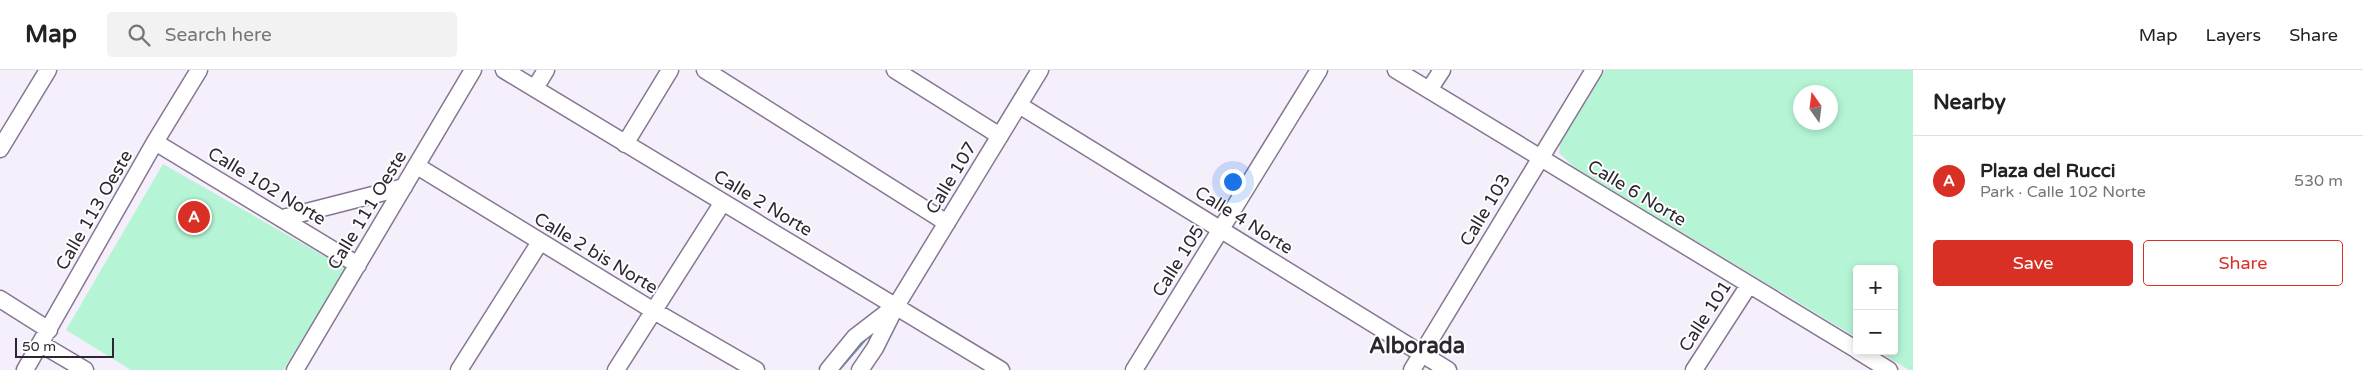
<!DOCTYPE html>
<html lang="en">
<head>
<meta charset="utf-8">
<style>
  :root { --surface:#fff; --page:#f2f2f2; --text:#222; --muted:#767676; --line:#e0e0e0; --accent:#d93025 }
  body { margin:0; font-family:"Varela Round",sans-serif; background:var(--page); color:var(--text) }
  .controls { position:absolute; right:15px; bottom:15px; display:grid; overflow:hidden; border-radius:5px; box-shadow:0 2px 8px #0003 }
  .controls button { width:45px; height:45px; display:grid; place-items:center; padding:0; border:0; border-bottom:1px solid var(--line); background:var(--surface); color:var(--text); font:25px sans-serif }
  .compass { position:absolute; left:1793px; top:15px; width:45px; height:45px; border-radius:50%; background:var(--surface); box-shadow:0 2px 8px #0003; rotate:346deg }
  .scale { position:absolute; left:15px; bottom:12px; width:99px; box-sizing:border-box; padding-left:5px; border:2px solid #2e2732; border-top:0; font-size:14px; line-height:18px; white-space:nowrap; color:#2e2732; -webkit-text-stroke:4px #fefefe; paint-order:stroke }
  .you { position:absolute; left:1232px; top:111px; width:18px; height:18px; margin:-12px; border:4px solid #fff; border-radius:50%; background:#1a73e8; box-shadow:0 0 0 8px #1a73e833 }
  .badge { display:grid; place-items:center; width:32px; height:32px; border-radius:50%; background:var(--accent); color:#fff; font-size:16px; font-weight:700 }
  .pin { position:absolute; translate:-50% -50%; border:2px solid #fff; box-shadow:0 1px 5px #0006 }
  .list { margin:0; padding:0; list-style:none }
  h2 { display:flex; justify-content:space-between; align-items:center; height:65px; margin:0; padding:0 20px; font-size:21px }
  h2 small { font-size:16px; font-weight:400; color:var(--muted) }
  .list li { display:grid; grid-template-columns:32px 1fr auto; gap:15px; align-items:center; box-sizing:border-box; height:90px; padding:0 20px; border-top:1px solid var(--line) }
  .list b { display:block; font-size:19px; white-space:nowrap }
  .list p { margin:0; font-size:16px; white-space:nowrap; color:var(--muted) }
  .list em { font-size:16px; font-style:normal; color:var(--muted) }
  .actions { display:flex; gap:10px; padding:15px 20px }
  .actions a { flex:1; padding:11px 0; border:1px solid var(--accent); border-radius:5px; text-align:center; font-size:18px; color:var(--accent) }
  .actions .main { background:var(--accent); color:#fff }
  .icon { flex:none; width:28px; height:28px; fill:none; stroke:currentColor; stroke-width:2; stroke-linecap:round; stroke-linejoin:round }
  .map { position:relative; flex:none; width:1913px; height:300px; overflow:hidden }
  header { display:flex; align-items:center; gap:30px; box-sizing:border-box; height:70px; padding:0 25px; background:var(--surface); border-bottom:1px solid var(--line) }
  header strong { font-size:24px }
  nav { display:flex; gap:28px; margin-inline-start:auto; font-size:18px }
  .search { width:350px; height:45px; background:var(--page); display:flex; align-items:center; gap:12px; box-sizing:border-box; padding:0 18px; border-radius:5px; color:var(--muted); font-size:19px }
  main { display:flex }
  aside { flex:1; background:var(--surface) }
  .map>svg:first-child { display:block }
  .green { fill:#b5f5d6; fill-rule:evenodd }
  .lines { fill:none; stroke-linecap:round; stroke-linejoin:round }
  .stream { stroke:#599caf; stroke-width:4 }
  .minor-casing { stroke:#877692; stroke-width:19 }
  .minor { stroke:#fff; stroke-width:16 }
  .labels { text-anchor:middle; stroke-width:4; stroke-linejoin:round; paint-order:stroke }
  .street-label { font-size:18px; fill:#2e2732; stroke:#fefefe }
  .district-label { font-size:22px; font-weight:bold; fill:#2e2732; stroke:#fefefe }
</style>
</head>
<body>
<header>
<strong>Map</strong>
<div class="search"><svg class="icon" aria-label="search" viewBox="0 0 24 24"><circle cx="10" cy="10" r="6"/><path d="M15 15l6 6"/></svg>Search here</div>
<nav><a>Map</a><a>Layers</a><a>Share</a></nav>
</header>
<main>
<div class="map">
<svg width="1913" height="300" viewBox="0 0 1913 300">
  <rect width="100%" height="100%" fill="#f5eefb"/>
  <path class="green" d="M1605 0H1913V300H1909L1878 281H1894V199H1857V268L1574 97 1559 83 1560 74ZM1800 22H1830V52H1800Z
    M163 94 347 199 283 300H131L66 260Z"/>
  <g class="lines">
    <path class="stream" d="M838 300 864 270"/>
    <defs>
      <path id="minor" d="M504 0 1001 300
        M705 0 947 153
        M895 0 1000 66
        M1396 0 1857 280
        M535 18 546 0
        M1429 20 1442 0
        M1019 35 1448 300
        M155 72 358 195
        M625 74 670 0
        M0 79 48 0
        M417 96 654 241 756 300
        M283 148 404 117
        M0 229 49 260
        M41 274 85 300
        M1858 281 1889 300
        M25 300 155 72 199 0
        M295 300 473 0
        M459 300 540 172
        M616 300 723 132
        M828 300 855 267 894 237
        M860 300 875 278 896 236 1040 0
        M1134 300 1319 0
        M1412 300 1594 0
        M1694 300 1749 215"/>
    </defs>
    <use href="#minor" class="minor-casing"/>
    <use href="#minor" class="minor"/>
  </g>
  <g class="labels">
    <g class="street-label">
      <text transform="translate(951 108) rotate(-59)" y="6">Calle 107</text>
      <text transform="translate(267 116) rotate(31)" y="6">Calle 102 Norte</text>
      <text transform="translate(1637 123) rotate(31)" y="6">Calle 6 Norte</text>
      <text transform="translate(763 133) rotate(31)" y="6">Calle 2 Norte</text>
      <text transform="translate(94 140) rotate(-60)" y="6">Calle 113 Oeste</text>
      <text transform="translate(367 140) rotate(-59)" y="6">Calle 111 Oeste</text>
      <text transform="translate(1485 140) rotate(-59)" y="6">Calle 103</text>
      <text transform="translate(1244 150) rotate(32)" y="6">Calle 4 Norte</text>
      <text transform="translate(596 183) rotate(31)" y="6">Calle 2 bis Norte</text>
      <text transform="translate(1178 191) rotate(-58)" y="6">Calle 105</text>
      <text transform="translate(1705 246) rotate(-57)" y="6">Calle 101</text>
    </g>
    <g class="district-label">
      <text x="1417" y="283">Alborada</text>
    </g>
  </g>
</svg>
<div class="controls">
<button>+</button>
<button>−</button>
</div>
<svg class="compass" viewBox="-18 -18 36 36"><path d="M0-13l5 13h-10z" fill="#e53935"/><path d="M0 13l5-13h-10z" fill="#767676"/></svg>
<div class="scale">50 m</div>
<div class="you"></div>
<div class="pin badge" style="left:194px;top:147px">A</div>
</div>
<aside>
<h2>Nearby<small></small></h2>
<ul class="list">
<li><span class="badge">A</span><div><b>Plaza del Rucci</b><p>Park · Calle 102 Norte</p></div><em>530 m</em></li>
</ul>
<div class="actions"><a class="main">Save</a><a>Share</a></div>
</aside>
</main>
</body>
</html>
